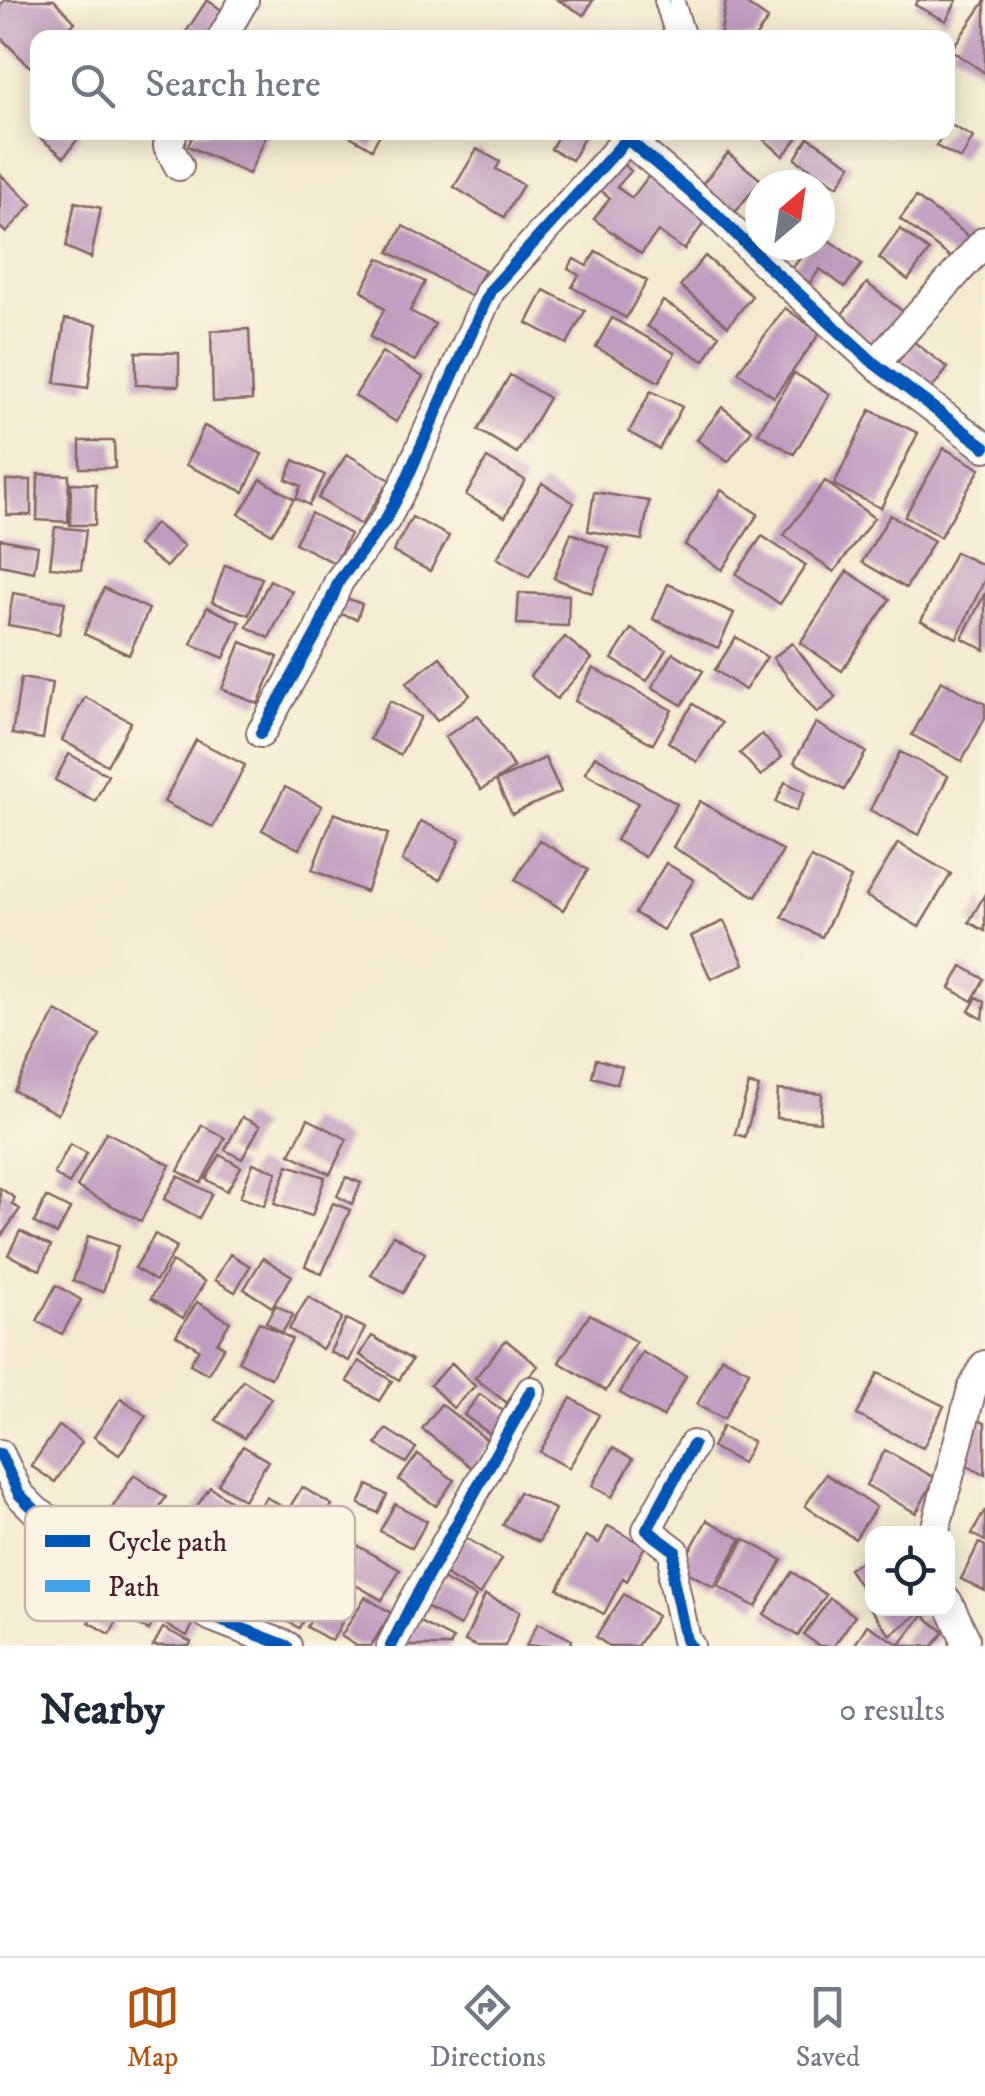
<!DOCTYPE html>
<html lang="en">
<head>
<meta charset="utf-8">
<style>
  :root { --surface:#fff; --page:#f2f2f3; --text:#1f2937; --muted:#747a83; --line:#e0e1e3; --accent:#b45309 }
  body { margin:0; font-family:"IM FELL DW Pica",serif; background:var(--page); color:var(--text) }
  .controls { position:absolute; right:30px; bottom:30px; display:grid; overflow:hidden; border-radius:20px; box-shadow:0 5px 25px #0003 }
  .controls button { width:90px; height:90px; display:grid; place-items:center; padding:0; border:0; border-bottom:2px solid var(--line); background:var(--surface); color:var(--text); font:50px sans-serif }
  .compass { position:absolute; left:745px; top:170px; width:90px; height:90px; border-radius:50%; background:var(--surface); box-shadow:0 5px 25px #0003; rotate:29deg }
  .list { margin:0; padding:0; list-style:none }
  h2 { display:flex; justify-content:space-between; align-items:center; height:130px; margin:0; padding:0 40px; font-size:42px }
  h2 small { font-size:32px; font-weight:400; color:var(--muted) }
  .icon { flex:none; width:55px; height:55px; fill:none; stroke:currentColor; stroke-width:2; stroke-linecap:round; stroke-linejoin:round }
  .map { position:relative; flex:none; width:985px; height:1646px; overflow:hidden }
  .search { position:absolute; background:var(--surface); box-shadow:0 5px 25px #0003; left:30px; right:30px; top:30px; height:110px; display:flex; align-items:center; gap:25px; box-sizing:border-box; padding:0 35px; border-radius:20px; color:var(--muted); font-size:38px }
  .sheet { height:310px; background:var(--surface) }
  nav { display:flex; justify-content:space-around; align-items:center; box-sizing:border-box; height:140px; border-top:2px solid var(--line); background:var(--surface); font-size:28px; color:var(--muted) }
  nav a { display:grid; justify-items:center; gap:5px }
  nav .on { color:var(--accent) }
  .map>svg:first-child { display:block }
  .building { fill:#bf9cc0 }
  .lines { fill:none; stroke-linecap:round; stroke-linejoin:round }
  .minor-casing { stroke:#856664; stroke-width:32 }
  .minor { stroke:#fff; stroke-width:28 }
  .quiet { stroke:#40a2eb; stroke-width:10; stroke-dasharray:20 10; stroke-linecap:butt }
  .cycleway-casing { stroke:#fcf5e5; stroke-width:19 }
  .cycleway { stroke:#0057b8; stroke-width:12 }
  .key { fill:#fcf5e5; stroke:#c7b5ad; stroke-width:2.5 }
  .key-label { font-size:28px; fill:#4a1f2b }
</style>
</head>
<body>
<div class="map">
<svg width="985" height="1646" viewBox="0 0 985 1646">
  <rect width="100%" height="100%" fill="#fcf5e5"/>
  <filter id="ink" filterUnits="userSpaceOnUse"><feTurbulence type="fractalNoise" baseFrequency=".01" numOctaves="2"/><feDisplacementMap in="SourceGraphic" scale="20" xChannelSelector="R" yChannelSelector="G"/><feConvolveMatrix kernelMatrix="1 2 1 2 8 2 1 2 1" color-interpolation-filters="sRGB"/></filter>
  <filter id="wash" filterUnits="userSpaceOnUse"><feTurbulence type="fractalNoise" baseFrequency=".0048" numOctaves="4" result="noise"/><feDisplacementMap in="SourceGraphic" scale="40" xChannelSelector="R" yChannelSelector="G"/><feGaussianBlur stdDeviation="2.25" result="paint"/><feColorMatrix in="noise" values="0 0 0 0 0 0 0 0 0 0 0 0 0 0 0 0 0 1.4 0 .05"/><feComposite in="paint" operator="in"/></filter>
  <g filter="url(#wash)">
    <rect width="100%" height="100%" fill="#f3eacf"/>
    <g id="blocks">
      <path class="building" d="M5 0H54L75 22 60 38H38V59L30 67 0 37V5Z
        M207 0 229 15 213 38H182Z
        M558 0H593L584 15Z
        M726 0H741L768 19 755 38H720Z
        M918 0H957L946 21 915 5Z
        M985 1V73L951 50Z
        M949 124 973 137 961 159 936 146 944 132H948Z
        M45 132H83L64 157 40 138Z
        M194 132H268L249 174 188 146Z
        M343 132H381L372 149Z
        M560 132H587L572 160 551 149Z
        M755 132H802L783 156Z
        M808 137 851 165 838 186 795 159Z
        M477 149 500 162 496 169 523 185 504 217 454 187Z
        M728 153 761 180 728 221 694 194Z
        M614 156 631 171 617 187 632 198 654 169 712 212 684 250 658 231 641 254 594 219 610 198 592 183Z
        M0 174 32 204 6 233 0 227Z
        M916 197 975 241 958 263 900 219Z
        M75 202 101 208 91 258 66 247Z
        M403 226 485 270 471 296 389 252Z
        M900 229 929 251 908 280 879 258Z
        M820 234 862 264 845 287 820 269 810 283 791 270 810 245H820Z
        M596 251 647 281 626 318 572 287 579 275 568 269 574 259 587 266Z
        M705 256 752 296 728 326 680 286Z
        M379 258 425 282 410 311 435 324 415 361 370 337 384 309 362 290Z
        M867 283 906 314 872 355 834 324Z
        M544 290 585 311 567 344 527 323Z
        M663 301 719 335 704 361 647 326Z
        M785 308 820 333 774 397 738 372Z
        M612 318 675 353 659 382 596 347Z
        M65 319 97 324 88 388 55 383Z
        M249 329 252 400 213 402 211 331Z
        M914 342 948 368 925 397 891 370Z
        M136 352 179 353V386L136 385Z
        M382 352 423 377 396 422 355 396Z
        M794 373 830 394 794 454 758 433Z
        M510 375 549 398 517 453 478 430Z
        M651 391 682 407 659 449 629 432Z
        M722 407 752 430 728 462 697 440Z
        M870 410 918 433 881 508 834 485Z
        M204 426 262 454 244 492 186 465Z
        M80 441H114L115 468H80Z
        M944 448 980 469 940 537 905 516Z
        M347 454 390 480 361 525 318 498Z
        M487 458 525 480 505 517 466 495Z
        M294 460 325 475 309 505 296 498 301 486 286 479Z
        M38 474 69 475 68 522 37 520Z
        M261 479 294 499 272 534 239 514Z
        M6 480H31V515H7Z
        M825 481 874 518 834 572 784 535Z
        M71 483 96 484 95 525H70Z
        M542 483 574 503 529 577 497 558Z
        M721 490 758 514 722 570 685 545Z
        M594 492 649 501 642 540 588 531Z
        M311 513 350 534 335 563 295 543Z
        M890 515 934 541 906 588 862 562Z
        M412 517 449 536 430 571 393 552Z
        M155 523 184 546 166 567 138 545Z
        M55 527 86 530 81 570 50 567Z
        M571 533 609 548 592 593 554 578Z
        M762 536 806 565 780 604 736 574Z
        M0 539 38 546 34 572 0 565Z
        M955 552 985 566V579L957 638 921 621Z
        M225 565 262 578 249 615 212 602Z
        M847 571 890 599 842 671 800 643Z
        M270 580 292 591 269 638 247 627Z
        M668 584 734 613 718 648 653 619Z
        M104 588 149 609 129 655 84 634Z
        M13 593 65 602 59 634 8 625Z
        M519 593 569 595 568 626 517 624Z
        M985 593V650L962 638Z
        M346 598 362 604 357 619 340 614Z
        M207 607 240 622 224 658 191 644Z
        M631 629 666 650 647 681 612 659Z
        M565 637 592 659 557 699 530 676Z
        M736 637 767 657 745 690 715 670Z
        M241 642 278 657 258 704 222 689Z
        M792 643 836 698 817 713 773 658Z
        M673 653 703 671 682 705 652 687Z
        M440 657 470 695 437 721 406 683Z
        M593 668 672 710 653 744 575 701Z
        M21 678 52 683 43 739 12 734Z
        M941 681 985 704V718L962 761 912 735Z
        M85 697 131 722 107 765 62 740Z
        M390 701 421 717 400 755 370 739Z
        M693 704 722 723 697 762 668 742Z
        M478 715 514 768 481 790 445 737Z
        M816 723 866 752 844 790 794 762Z
        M762 734 782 757 761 776 740 753Z
        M196 740 245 765 213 827 164 802Z
        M900 752 948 776 919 835 870 810Z
        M69 754 108 775 95 801 55 780Z
        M595 756 677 804 645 857 616 840 638 803 585 773Z
        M545 758 561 792 512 814 496 781Z
        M785 782 805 792 796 811 776 802Z
        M285 787 322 806 299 849 262 830Z
        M700 801 783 851 756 897 673 847Z
        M334 813 388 834 366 892 312 870Z
        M421 821 460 840 440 880 402 861Z
        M539 840 588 870 563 910 515 880Z
        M898 843 951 874 919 927 866 896Z
        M811 858 851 878 822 937 782 917Z
        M666 863 694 880 663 930 635 913Z
        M985 894V931L969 922Z
        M724 921 744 964 711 979 691 936Z
        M962 966 984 979 972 1001 950 988Z
        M977 997 985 1002 983 1019 969 1011Z
        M56 1011 100 1035 58 1114 14 1091Z
        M596 1059 622 1067 617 1084 592 1077Z
        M749 1084 759 1087 745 1137 735 1134Z
        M778 1090 822 1094 820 1122 776 1118Z
        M242 1117 260 1126 242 1159 225 1150Z
        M308 1119 347 1139 330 1174 290 1154Z
        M202 1125 225 1138 201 1183 178 1171Z
        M106 1132 170 1165 141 1221 77 1187Z
        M70 1144 87 1153 69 1184 54 1174Z
        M220 1155 241 1167 227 1191 206 1179Z
        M253 1163 277 1172 264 1206 240 1197Z
        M288 1165 325 1177 312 1216 274 1204Z
        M178 1176 212 1194 199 1218 164 1199Z
        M346 1177 361 1183 352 1204 337 1196Z
        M0 1188 15 1198 12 1204 20 1209 0 1238Z
        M46 1197 70 1209 57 1234 34 1223Z
        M333 1203 350 1210 322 1274 305 1266Z
        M20 1231 51 1246 40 1270 8 1255Z
        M155 1234 177 1247 156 1281 135 1268Z
        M393 1235 425 1253 403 1293 371 1275Z
        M88 1236 118 1246 103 1292 73 1281Z
        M230 1254 250 1266 235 1292 215 1280Z
        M263 1258 292 1276 272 1307 244 1289Z
        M172 1262 205 1282 183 1318 151 1298Z
        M56 1285 81 1300 62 1334 37 1321Z
        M308 1297 342 1318 322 1349 289 1329Z
        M197 1302 230 1322 217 1343 224 1347 208 1374 190 1364 199 1349 176 1335Z
        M276 1305 293 1315 282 1333 266 1322Z
        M590 1314 636 1342 606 1391 559 1362Z
        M346 1319 365 1328 349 1361 330 1352Z
        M259 1322 292 1339 271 1378 238 1361Z
        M372 1336 412 1360 399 1380 360 1355Z
        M506 1340 538 1366 507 1403 475 1378Z
        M642 1352 686 1376 663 1417 620 1393Z
        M722 1357 749 1371 724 1419 697 1405Z
        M359 1361 392 1381 379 1401 347 1381Z
        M452 1363 475 1386 453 1408 430 1385Z
        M878 1373 944 1406 923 1448 857 1415Z
        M243 1380 271 1398 244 1438 216 1420Z
        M480 1394 514 1419 498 1440 464 1415Z
        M121 1398 146 1416 119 1455 94 1437Z
        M571 1398 599 1415 569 1468 540 1452Z
        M441 1404 491 1443 472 1468 422 1429Z
        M978 1420 985 1423V1475L956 1460Z
        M59 1426 82 1442 55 1482 31 1466Z
        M723 1426 753 1442 742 1463 712 1447Z
        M386 1429 416 1448 406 1463 376 1444Z
        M243 1446 268 1461 244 1500 218 1484Z
        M613 1448 633 1459 612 1497 592 1486Z
        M885 1450 935 1478 916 1513 866 1485Z
        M418 1454 454 1480 436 1506 399 1480Z
        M826 1474 876 1507 855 1539 805 1506Z
        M134 1475 166 1497 135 1545 102 1523Z
        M368 1485 387 1495 378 1513 359 1504Z
        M210 1487 249 1513 230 1541 191 1515Z
        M302 1487 332 1505 310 1540 298 1533 288 1550 248 1526 266 1497 288 1510Z
        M519 1492 555 1509 539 1542 503 1525Z
        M395 1504 427 1521 412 1548 380 1531Z
        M985 1510V1541L972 1534Z
        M707 1520 741 1539 714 1587 680 1568Z
        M608 1526 645 1546 627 1581 623 1578 604 1614 558 1589 586 1536 599 1543Z
        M466 1538 501 1559 480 1595 444 1574Z
        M744 1539 782 1560 756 1607 718 1586Z
        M979 1543 985 1546V1591L961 1579Z
        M358 1546 400 1570 382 1600 340 1576Z
        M872 1554V1604L849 1569Z
        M792 1572 826 1595 798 1636 764 1614Z
        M442 1579 476 1597 460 1626 426 1607Z
        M283 1586 313 1603 299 1628 269 1611Z
        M106 1590 127 1602 110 1634 89 1622Z
        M135 1590 162 1603 149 1630 122 1617Z
        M327 1590 352 1603 332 1641 307 1627Z
        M624 1594 657 1616 637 1646H609L596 1637Z
        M485 1595 520 1611 505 1646H476L465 1641Z
        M365 1597 391 1613 371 1646H357L341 1636Z
        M830 1598 855 1616 834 1646H820L804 1635Z
        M172 1606 196 1619 187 1636 163 1623Z
        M870 1608H926L890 1635Z
        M923 1615 944 1632 933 1646H905L901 1643Z
        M414 1619 453 1639 450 1646H401Z
        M538 1623 572 1640 569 1646H526Z
        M867 1625 902 1646H854Z
        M163 1628 191 1642 189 1646H153Z"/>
    </g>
  </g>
  <g filter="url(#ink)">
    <use href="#blocks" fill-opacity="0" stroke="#856664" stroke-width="2.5"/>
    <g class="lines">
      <defs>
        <path id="minor" d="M669 0 681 38
          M222 38 244 0
          M173 132 168 146 179 166
          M633 132 627 139 715 213 766 264 875 364 985 447
          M875 364 985 241
          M261 733 318 631 339 581 386 519 405 483 490 291 627 139
          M0 1454 19 1494 37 1512 212 1617 287 1646
          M934 1534 972 1389 985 1365
          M948 1602 965 1638 964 1646
          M391 1646 412 1604 531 1391
          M690 1646 686 1640 673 1579 675 1551 647 1530 693 1445"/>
      </defs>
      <use href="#minor" class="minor-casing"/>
      <use href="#minor" class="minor"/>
      <path class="quiet" d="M669 0H670"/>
      <defs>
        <path id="cycleway" d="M633 132 627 139 715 213 766 264 875 364 985 447
          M261 733 318 631 339 581 386 519 405 483 490 291 627 139
          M0 1454 19 1494 37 1512 212 1617 287 1646
          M391 1646 412 1604 531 1391
          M690 1646 686 1640 673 1579 675 1551 647 1530 693 1445"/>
      </defs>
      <use href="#cycleway" class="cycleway-casing"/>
      <use href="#cycleway" class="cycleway"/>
    </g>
  </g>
  <rect x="25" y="1506" width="330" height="115" rx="15" class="key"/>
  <rect x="45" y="1535" width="45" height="12" fill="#0057b8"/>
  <rect x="45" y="1580" width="45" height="12" fill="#40a2eb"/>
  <g class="key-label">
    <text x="108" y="1551">Cycle path</text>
    <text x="108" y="1596">Path</text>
  </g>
</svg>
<div class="controls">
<button><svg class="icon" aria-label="locate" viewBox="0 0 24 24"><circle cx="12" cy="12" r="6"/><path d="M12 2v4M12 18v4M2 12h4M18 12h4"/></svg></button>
</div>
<svg class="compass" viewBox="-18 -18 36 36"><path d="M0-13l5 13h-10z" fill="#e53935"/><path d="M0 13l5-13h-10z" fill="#747a83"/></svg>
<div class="search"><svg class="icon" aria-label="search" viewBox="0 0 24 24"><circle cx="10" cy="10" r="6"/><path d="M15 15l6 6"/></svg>Search here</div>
</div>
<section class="sheet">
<h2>Nearby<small>0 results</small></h2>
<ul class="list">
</ul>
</section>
<nav>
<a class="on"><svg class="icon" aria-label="map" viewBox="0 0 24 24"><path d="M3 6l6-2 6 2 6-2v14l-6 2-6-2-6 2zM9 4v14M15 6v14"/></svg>Map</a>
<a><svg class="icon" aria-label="directions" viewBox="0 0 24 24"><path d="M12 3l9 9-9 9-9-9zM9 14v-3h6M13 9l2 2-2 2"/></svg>Directions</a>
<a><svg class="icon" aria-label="saved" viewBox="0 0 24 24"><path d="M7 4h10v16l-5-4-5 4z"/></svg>Saved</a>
</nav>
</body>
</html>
